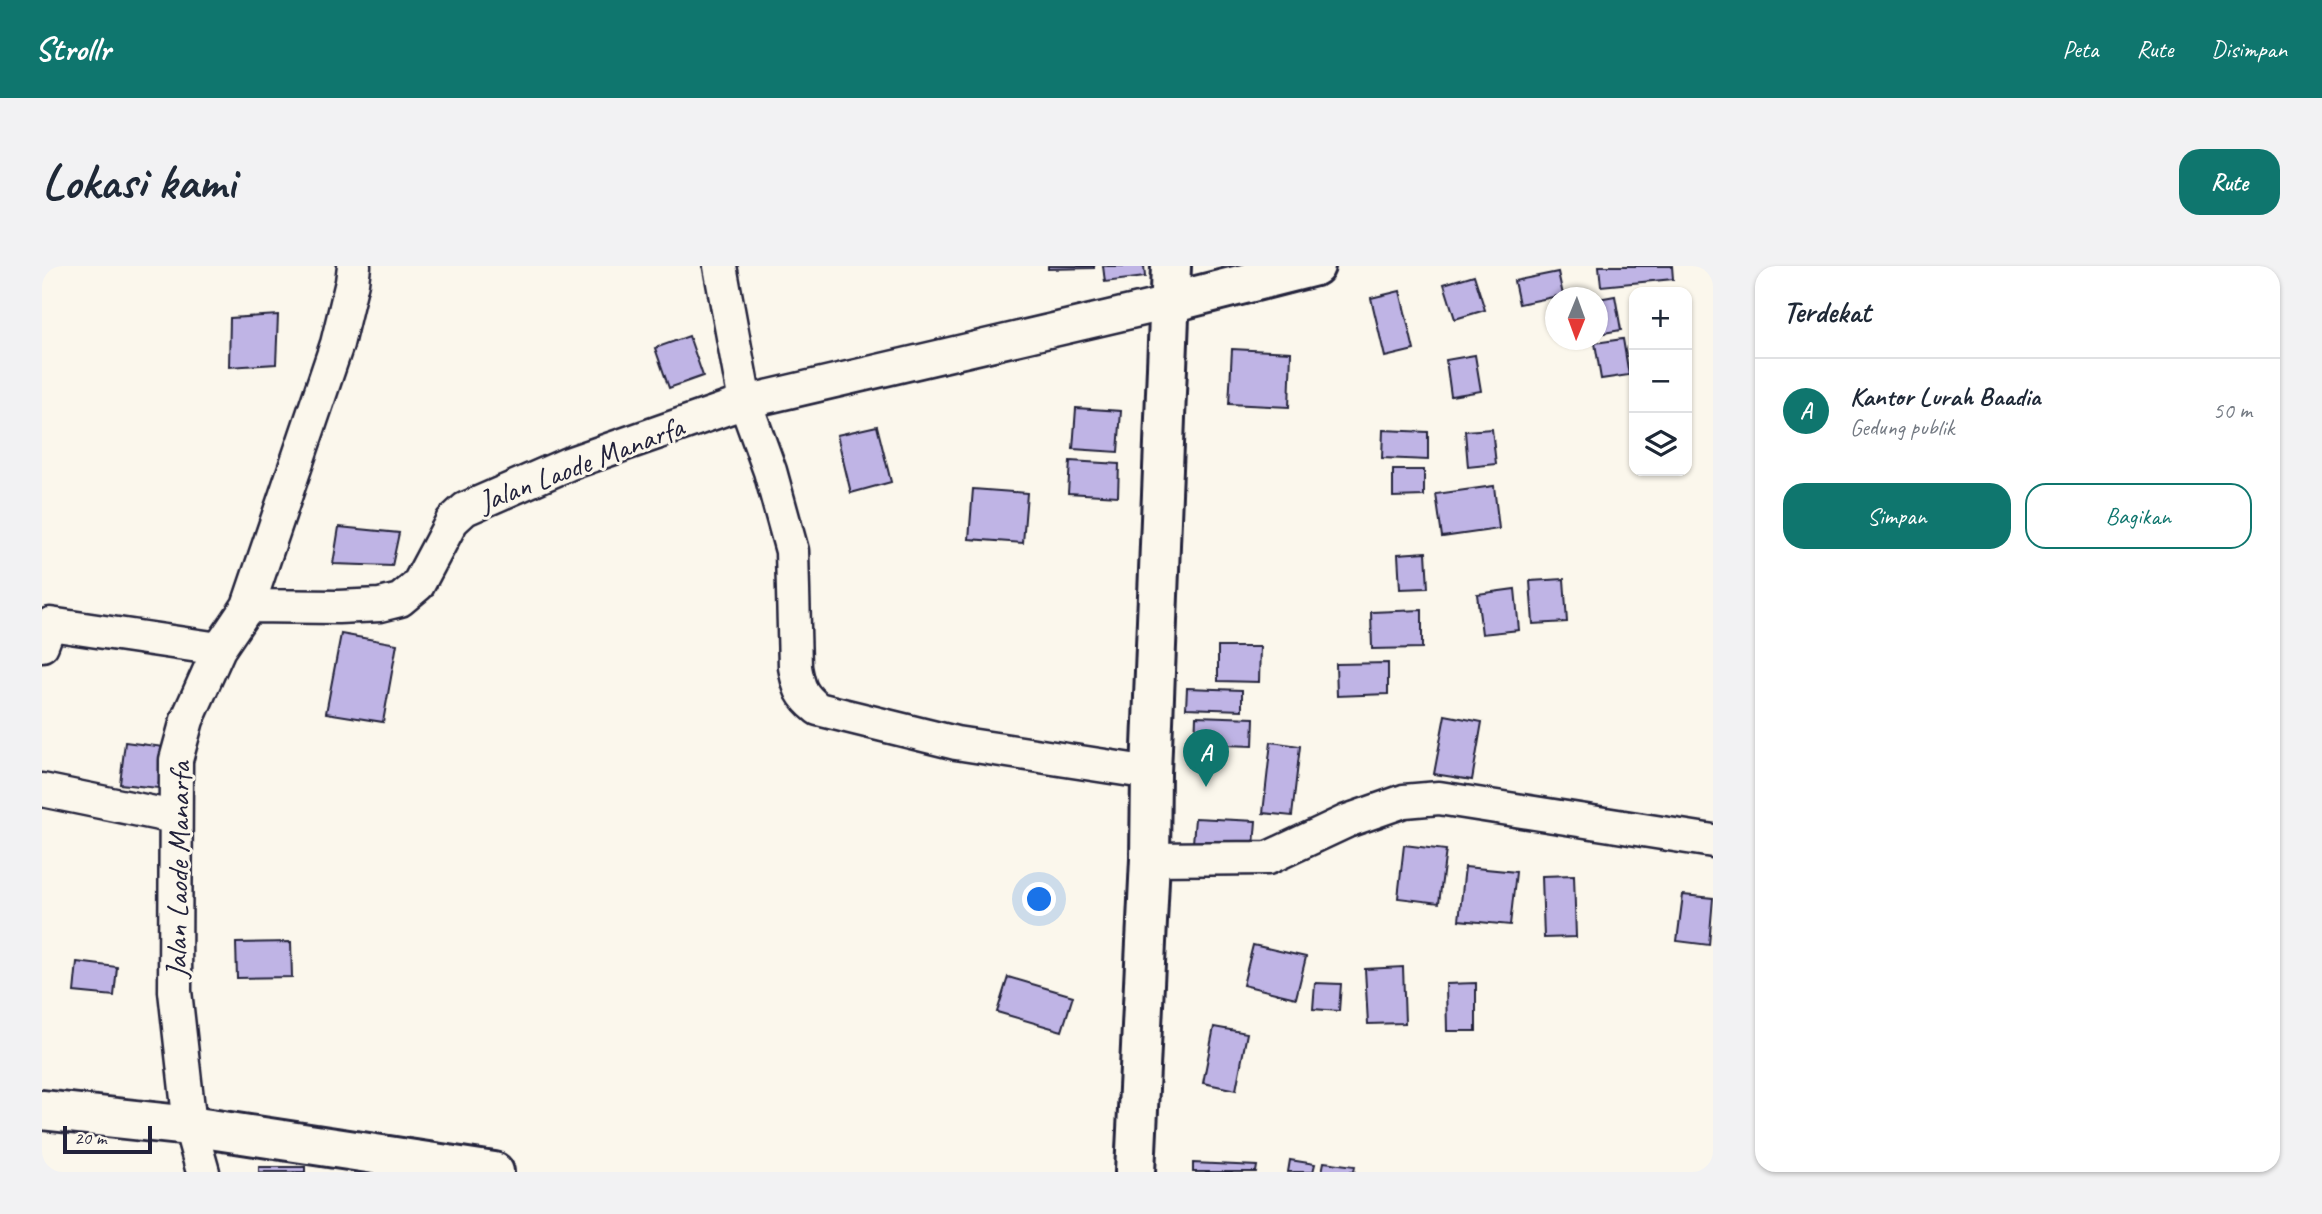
<!DOCTYPE html>
<html lang="id">
<head>
<meta charset="utf-8">
<style>
  :root { --surface:#fff; --page:#f2f2f3; --text:#1f2937; --muted:#747a83; --line:#e0e1e3; --accent:#0f766e }
  body { margin:0; font-family:Caveat,sans-serif; background:var(--page); color:var(--text) }
  .controls { position:absolute; right:21px; top:21px; display:grid; overflow:hidden; border-radius:14px; box-shadow:0 2px 5px #0004 }
  .controls button { width:63px; height:63px; display:grid; place-items:center; padding:0; border:0; border-bottom:2px solid var(--line); background:var(--surface); color:var(--text); font:35px sans-serif }
  .compass { position:absolute; left:1503px; top:21px; width:63px; height:63px; border-radius:50%; background:var(--surface); box-shadow:0 2px 5px #0004; rotate:181deg }
  .scale { position:absolute; left:21px; bottom:18px; width:89px; box-sizing:border-box; padding-left:7px; border:4px solid #22223b; border-top:0; font-size:19px; line-height:24px; white-space:nowrap; color:#22223b; -webkit-text-stroke:5px #fbf7ec; paint-order:stroke }
  .you { position:absolute; left:998px; top:634px; width:24px; height:24px; margin:-18px; border:5px solid #fff; border-radius:50%; background:#1a73e8; box-shadow:0 0 0 10px #1a73e833 }
  .badge { display:grid; place-items:center; width:46px; height:46px; border-radius:50%; background:var(--accent); color:#fff; font-size:23px; font-weight:700 }
  .pin { position:absolute; translate:-50% -58px; filter:drop-shadow(0 2px 4px #0008) }
  .pin::after { content:''; position:absolute; top:37px; width:24px; height:21px; background:inherit; clip-path:polygon(0 0,100% 0,50% 100%) }
  .list { margin:0; padding:0; list-style:none }
  h2 { display:flex; justify-content:space-between; align-items:center; height:91px; margin:0; padding:0 28px; font-size:30px }
  h2 small { font-size:23px; font-weight:400; color:var(--muted) }
  .list li { display:grid; grid-template-columns:46px 1fr auto; gap:21px; align-items:center; box-sizing:border-box; height:105px; padding:0 28px; border-top:2px solid var(--line) }
  .list b { display:block; font-size:26px; white-space:nowrap }
  .list p { margin:0; font-size:23px; white-space:nowrap; color:var(--muted) }
  .list em { font-size:23px; font-style:normal; color:var(--muted) }
  .actions { display:flex; gap:14px; padding:21px 28px }
  .actions a { flex:1; padding:16px 0; border:2px solid var(--accent); border-radius:21px; text-align:center; font-size:24px; color:var(--accent) }
  .actions .main { background:var(--accent); color:#fff }
  .icon { flex:none; width:38px; height:38px; fill:none; stroke:currentColor; stroke-width:2; stroke-linecap:round; stroke-linejoin:round }
  .map { position:relative; flex:none; width:1671px; height:906px; overflow:hidden; border-radius:21px }
  header { display:flex; align-items:center; gap:42px; box-sizing:border-box; height:98px; padding:0 35px; background:var(--accent); color:#fff }
  header strong { font-size:33px }
  nav { display:flex; gap:38px; margin-inline-start:auto; font-size:24px }
  .intro { display:flex; align-items:center; justify-content:space-between; box-sizing:border-box; height:168px; padding:0 42px }
  h1 { margin:0; font-size:49px }
  .button { padding:18px 32px; border-radius:21px; background:var(--accent); color:#fff; font-size:24px; font-weight:700 }
  main { display:flex; gap:42px; padding:0 42px }
  aside { flex:1; background:var(--surface); border-radius:21px; box-shadow:0 2px 5px #0004 }
  .map>svg:first-child { display:block }
  .building { fill:#bfb4e5; stroke:#22223b; stroke-width:2 }
  .lines { fill:none; stroke-linecap:round; stroke-linejoin:round }
  .minor-casing { stroke:#22223b; stroke-width:37 }
  .tertiary-casing { stroke:#22223b; stroke-width:44 }
  .secondary-casing { stroke:#22223b; stroke-width:44 }
  .minor { stroke:#fbf7ec; stroke-width:32 }
  .tertiary { stroke:#fbf7ec; stroke-width:38 }
  .secondary { stroke:#fbf7ec; stroke-width:38 }
  .labels { text-anchor:middle; stroke-width:6; stroke-linejoin:round; paint-order:stroke }
  .street-label { font-size:30px; fill:#22223b; stroke:#fbf7ec }
</style>
</head>
<body>
<header>
<strong>Strollr</strong>
<nav><a>Peta</a><a>Rute</a><a>Disimpan</a></nav>
</header>
<div class="intro"><h1>Lokasi kami</h1><a class="button">Rute</a></div>
<main>
<div class="map">
<svg width="1671" height="906" viewBox="0 0 1671 906">
  <rect width="100%" height="100%" fill="#fbf7ec"/>
  <filter id="ink" filterUnits="userSpaceOnUse"><feTurbulence type="fractalNoise" baseFrequency=".0143" numOctaves="2"/><feDisplacementMap in="SourceGraphic" scale="14" xChannelSelector="R" yChannelSelector="G"/><feConvolveMatrix kernelMatrix="1 2 1 2 8 2 1 2 1" color-interpolation-filters="sRGB"/></filter>
  <g filter="url(#ink)">
    <path class="building" d="M1006 0H1052V2L1006 3Z
      M1061 0H1102L1103 11 1063 16Z
      M1557 0H1630L1631 13 1559 20Z
      M1516 6 1521 29 1477 38 1472 15Z
      M1432 9 1443 44 1413 53 1402 18Z
      M1358 25 1372 84 1343 91 1329 32Z
      M1573 30 1579 64 1556 68V33Z
      M236 49 234 98 187 101 188 52Z
      M647 70 661 110 627 122 613 82Z
      M1581 73 1587 109 1559 113 1553 77Z
      M1190 83 1249 86 1247 141 1187 138Z
      M1433 89 1439 125 1409 130 1404 94Z
      M1034 142 1079 145 1076 186 1031 183Z
      M835 160 849 216 809 227 795 169Z
      M1450 163 1454 198 1426 201 1423 165Z
      M1341 164 1386 166V194L1340 192Z
      M1028 195 1077 198 1076 230 1026 227Z
      M1351 204H1382V230L1351 231Z
      M1452 220 1457 263 1400 271 1394 228Z
      M931 223 985 227 981 277 927 273Z
      M297 261 357 267 350 300 291 298Z
      M1384 286 1386 322 1358 323 1356 288Z
      M1522 313 1525 356 1491 358 1488 315Z
      M1473 323 1477 364 1440 368 1435 328Z
      M1380 344V382L1330 383 1329 346Z
      M299 368 355 378 341 456 284 447Z
      M1176 381H1218L1217 416 1176 415Z
      M1346 397V428L1295 430 1294 398Z
      M1145 422 1200 424V444L1144 442Z
      M1403 449 1440 456 1430 514 1392 508Z
      M1154 450 1212 452 1211 480 1153 478Z
      M83 476 122 481 116 522 78 518Z
      M1229 476 1258 480 1250 550 1221 547Z
      M1153 552 1214 555 1212 580 1151 577Z
      M1362 579 1404 584 1397 637 1356 632Z
      M1423 601 1474 606 1468 659 1417 654Z
      M1532 609 1534 671 1502 672 1500 610Z
      M1641 629 1671 632 1667 679 1635 675Z
      M249 676 250 711 195 712 194 677Z
      M1211 679 1264 691 1254 732 1201 719Z
      M35 696 75 701 72 730 32 726Z
      M1361 701 1363 757 1326 758 1323 703Z
      M966 711 1031 730 1020 765 955 746Z
      M1273 717 1299 718 1297 745 1271 743Z
      M1434 717V765H1405L1404 718Z
      M1172 761 1205 767 1194 824 1161 817Z
      M1248 894 1273 898 1271 906H1246Z
      M1282 896 1313 900 1312 906H1280Z
      M1151 897 1215 900 1214 906H1151Z
      M217 901H263V906H217Z"/>
    <g class="lines">
      <defs>
        <path id="minor" d="M678 0 703 136 728 205 750 285 753 401C757 423 759 429 776 443L914 477 1109 507
          M206 340 295 78 310 16 312 0
          M0 379 8 358 177 383
          M0 524 132 551
          M1108 593 1226 592 1305 555 1362 535 1397 532 1671 575
          M161 906 148 860 133 725 134 494 145 454 177 383 206 340 296 341 338 339 358 334 376 319 410 255 423 243 526 198 703 136 1127 37"/>
        <path id="tertiary" d="M1127 37 1273 0
          M0 844 148 860 452 906"/>
        <path id="secondary" d="M1093 906 1108 593 1109 507 1129 0"/>
      </defs>
      <use href="#minor" class="minor-casing"/>
      <use href="#tertiary" class="tertiary-casing"/>
      <use href="#secondary" class="secondary-casing"/>
      <use href="#minor" class="minor"/>
      <use href="#tertiary" class="tertiary"/>
      <use href="#secondary" class="secondary"/>
    </g>
  </g>
  <g class="labels">
    <g class="street-label">
      <text transform="translate(539 198) rotate(-21)" y="10">Jalan Laode Manarfa</text>
      <text transform="translate(136 604) rotate(-89)" y="10">Jalan Laode Manarfa</text>
    </g>
  </g>
</svg>
<div class="controls">
<button>+</button>
<button>−</button>
<button><svg class="icon" aria-label="layers" viewBox="0 0 24 24"><path d="M12 4l9 5-9 5-9-5zM3 14l9 5 9-5"/></svg></button>
</div>
<svg class="compass" viewBox="-18 -18 36 36"><path d="M0-13l5 13h-10z" fill="#e53935"/><path d="M0 13l5-13h-10z" fill="#747a83"/></svg>
<div class="scale">20 m</div>
<div class="you"></div>
<div class="pin badge" style="left:1164px;top:521px">A</div>
</div>
<aside>
<h2>Terdekat<small></small></h2>
<ul class="list">
<li><span class="badge">A</span><div><b>Kantor Lurah Baadia</b><p>Gedung publik</p></div><em>50 m</em></li>
</ul>
<div class="actions"><a class="main">Simpan</a><a>Bagikan</a></div>
</aside>
</main>
</body>
</html>
